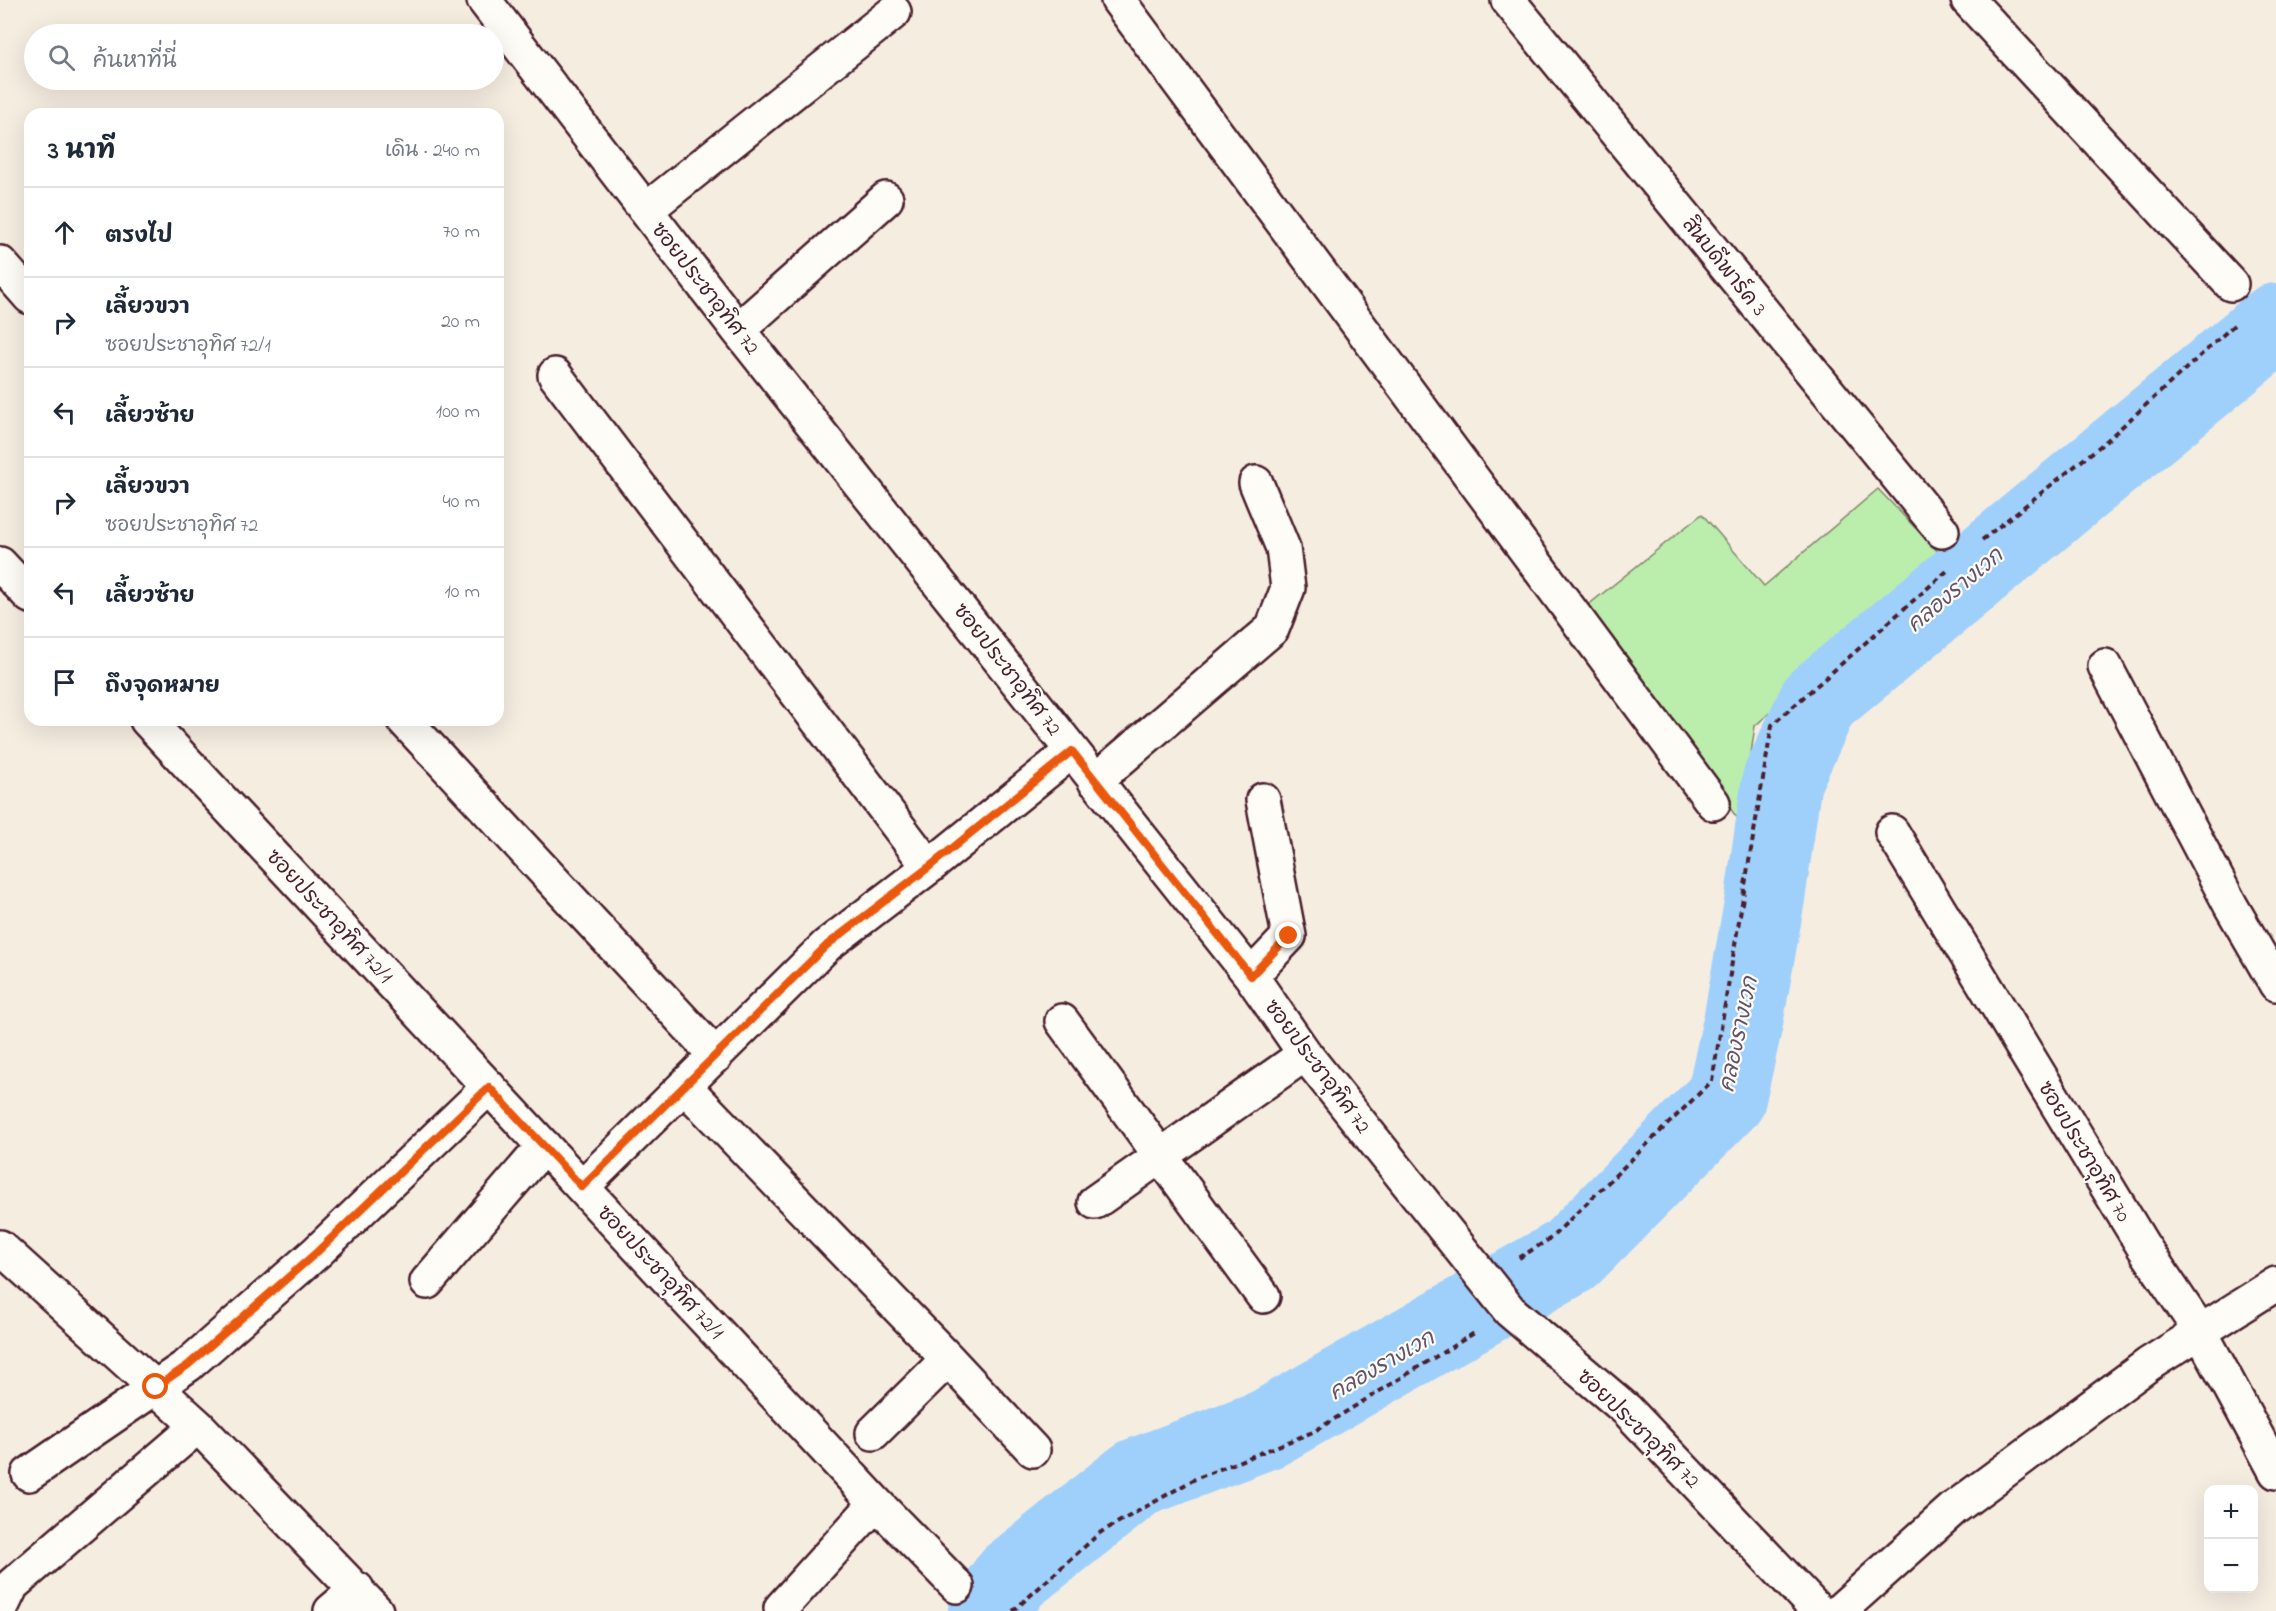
<!DOCTYPE html>
<html lang="th">
<head>
<meta charset="utf-8">
<style>
  :root { --surface:#fff; --page:#f2f2f3; --text:#1f2937; --muted:#747a83; --line:#e0e1e3 }
  body { margin:0; font-family:"Indie Flower","Playpen Sans Thai",sans-serif; background:var(--page); color:var(--text) }
  .controls { position:absolute; right:18px; bottom:18px; display:grid; overflow:hidden; border-radius:12px; box-shadow:0 6px 24px #0002 }
  .controls button { width:54px; height:54px; display:grid; place-items:center; padding:0; border:0; border-bottom:2px solid var(--line); background:var(--surface); color:var(--text); font:30px sans-serif }
  .stop { position:absolute; width:18px; height:18px; margin:-14px; border:4px solid #ea580c; border-radius:50%; background:#fff }
  .stop.end { background:#ea580c; border-color:#fff; box-shadow:0 2px 6px #0008 }
  .list { margin:0; padding:0; list-style:none }
  h2 { display:flex; justify-content:space-between; align-items:center; height:78px; margin:0; padding:0 24px; font-size:26px }
  h2 small { font-size:20px; font-weight:400; color:var(--muted) }
  .list li { display:grid; grid-template-columns:39px 1fr auto; gap:18px; align-items:center; box-sizing:border-box; height:90px; padding:0 24px; border-top:2px solid var(--line) }
  .list b { display:block; font-size:22px; white-space:nowrap }
  .list p { margin:0; font-size:20px; white-space:nowrap; color:var(--muted) }
  .list em { font-size:20px; font-style:normal; color:var(--muted) }
  .icon { flex:none; width:33px; height:33px; fill:none; stroke:currentColor; stroke-width:2; stroke-linecap:round; stroke-linejoin:round }
  .map { position:relative; flex:none; width:2276px; height:1611px; overflow:hidden }
  .search { position:absolute; background:var(--surface); box-shadow:0 6px 24px #0002; left:24px; top:24px; width:480px; height:66px; display:flex; align-items:center; gap:15px; box-sizing:border-box; padding:0 21px; border-radius:33px; color:var(--muted); font-size:22px }
  .panel { position:absolute; background:var(--surface); box-shadow:0 6px 24px #0002; left:24px; top:108px; width:480px; height:618px; border-radius:18px }
  .map>svg:first-child { display:block }
  .green { fill:#bbedad; stroke:#82866c; stroke-width:1.5 }
  .lines { fill:none; stroke-linecap:round; stroke-linejoin:round }
  .river { stroke:#9fd0fc; stroke-width:80 }
  .minor-casing { stroke:#4a1f2b; stroke-width:38 }
  .path { stroke:#4a1f2b; stroke-width:4; stroke-dasharray:6 4.5; stroke-linecap:butt }
  .minor { stroke:#fdfcf7; stroke-width:33 }
  .route { stroke:#ea580c; stroke-width:8 }
  .labels { text-anchor:middle; stroke-width:4.5; stroke-linejoin:round; paint-order:stroke }
  .street-label { font-size:21px; fill:#4a1f2b; stroke:#fdfcf7 }
  .water-label { font-size:22px; font-style:italic; fill:#64546a; stroke:#fdfcf7 }
</style>
</head>
<body>
<div class="map">
<svg width="2276" height="1611" viewBox="0 0 2276 1611">
  <rect width="100%" height="100%" fill="#f6ede1"/>
  <filter id="ink" filterUnits="userSpaceOnUse"><feTurbulence type="fractalNoise" baseFrequency=".0167" numOctaves="2"/><feDisplacementMap in="SourceGraphic" scale="12" xChannelSelector="R" yChannelSelector="G"/><feConvolveMatrix kernelMatrix="1 2 1 2 8 2 1 2 1" color-interpolation-filters="sRGB"/></filter>
  <g filter="url(#ink)">
    <path class="green" d="M1878 489 1944 558 1755 726 1741 823 1582 610 1702 514 1764 586Z"/>
    <g class="lines">
      <path class="river" d="M988 1611 1012 1577 1137 1478 1267 1429 1570 1256 1726 1098 1743 1022 1765 898 1782 780 1819 700 2276 323"/>
      <defs>
        <path id="minor" d="M484 0 738 330 1251 976 1305 1054 1510 1311 1627 1410 1818 1611
          M1118 0 1713 803
          M1508 0 1942 531
          M1968 0 2231 284
          M646 210 894 12
          M0 263 30 297
          M738 330 886 199
          M555 375 929 867
          M0 564 30 596
          M2105 666 2231 906 2276 984
          M147 720 876 1503 957 1586
          M404 720 716 1056
          M1095 781 1272 629 1288 588 1283 548 1256 483
          M1892 832 2143 1246 2200 1331 2276 1472
          M1251 976 1289 936 1263 800
          M1062 1021 1263 1296
          M684 1086 948 1359 1033 1450
          M582 1187 827 945 929 867 1072 751
          M1095 1202 1305 1054
          M0 1247 198 1426 376 1611
          M427 1282 544 1146
          M873 1433 948 1359
          M29 1474 188 1365 317 1252 489 1087
          M781 1608 876 1503
          M0 1610 12 1585 198 1426
          M331 1611 357 1589
          M1839 1611 1953 1509 2149 1364 2276 1284"/>
      </defs>
      <use href="#minor" class="minor-casing"/>
      <path class="path" d="M1982 540 2104 443 2234 325
        M1519 1258 1551 1238 1712 1081 1772 725 1947 571
        M1013 1611 1101 1532 1195 1479 1313 1432 1476 1332"/>
      <use href="#minor" class="minor"/>
    </g>
  </g>
  <g class="lines" filter="url(#ink)">
    <path class="route" d="M156 1387 188 1365 317 1252 489 1087 582 1187 827 945 929 867 1072 751 1251 976 1289 936"/>
  </g>
  <g class="labels">
    <g class="street-label">
      <text transform="translate(1725 266) rotate(51)" y="7">สินบดีพาร์ค 3</text>
      <text transform="translate(706 288) rotate(52)" y="7">ซอยประชาอุทิศ 72</text>
      <text transform="translate(1008 669) rotate(52)" y="7">ซอยประชาอุทิศ 72</text>
      <text transform="translate(330 916) rotate(47)" y="7">ซอยประชาอุทิศ 72/1</text>
      <text transform="translate(1318 1066) rotate(53)" y="7">ซอยประชาอุทิศ 72</text>
      <text transform="translate(2085 1151) rotate(59)" y="7">ซอยประชาอุทิศ 70</text>
      <text transform="translate(661 1272) rotate(47)" y="7">ซอยประชาอุทิศ 72/1</text>
      <text transform="translate(1639 1428) rotate(44)" y="7">ซอยประชาอุทิศ 72</text>
    </g>
    <g class="water-label">
      <text transform="translate(1954 589) rotate(-40)" y="8">คลองรางเวก</text>
      <text transform="translate(1737 1034) rotate(-78)" y="8">คลองรางเวก</text>
      <text transform="translate(1381 1364) rotate(-30)" y="8">คลองรางเวก</text>
    </g>
  </g>
</svg>
<div class="controls">
<button>+</button>
<button>−</button>
</div>
<div class="stop" style="left:156px;top:1387px"></div>
<div class="stop end" style="left:1289px;top:936px"></div>
<div class="search"><svg class="icon" aria-label="search" viewBox="0 0 24 24"><circle cx="10" cy="10" r="6"/><path d="M15 15l6 6"/></svg>ค้นหาที่นี่</div>
<section class="panel">
<h2>3 นาที<small>เดิน · 240 m</small></h2>
<ul class="list">
<li><svg class="icon" aria-label="ahead" viewBox="0 0 24 24"><path d="M12 20V5M6 11l6-6 6 6"/></svg><div><b>ตรงไป</b></div><em>70 m</em></li>
<li><svg class="icon" aria-label="right" viewBox="0 0 24 24"><path d="M7 20v-9h11M14 6l5 5-5 5"/></svg><div><b>เลี้ยวขวา</b><p>ซอยประชาอุทิศ 72/1</p></div><em>20 m</em></li>
<li><svg class="icon" aria-label="left" viewBox="0 0 24 24"><path d="M17 20v-9H6M10 6l-5 5 5 5"/></svg><div><b>เลี้ยวซ้าย</b></div><em>100 m</em></li>
<li><svg class="icon" aria-label="right" viewBox="0 0 24 24"><path d="M7 20v-9h11M14 6l5 5-5 5"/></svg><div><b>เลี้ยวขวา</b><p>ซอยประชาอุทิศ 72</p></div><em>40 m</em></li>
<li><svg class="icon" aria-label="left" viewBox="0 0 24 24"><path d="M17 20v-9H6M10 6l-5 5 5 5"/></svg><div><b>เลี้ยวซ้าย</b></div><em>10 m</em></li>
<li><svg class="icon" aria-label="arrive" viewBox="0 0 24 24"><path d="M6 21V4h12l-3 4 3 4H6"/></svg><div><b>ถึงจุดหมาย</b></div></li>
</ul>
</section>
</div>
</body>
</html>
